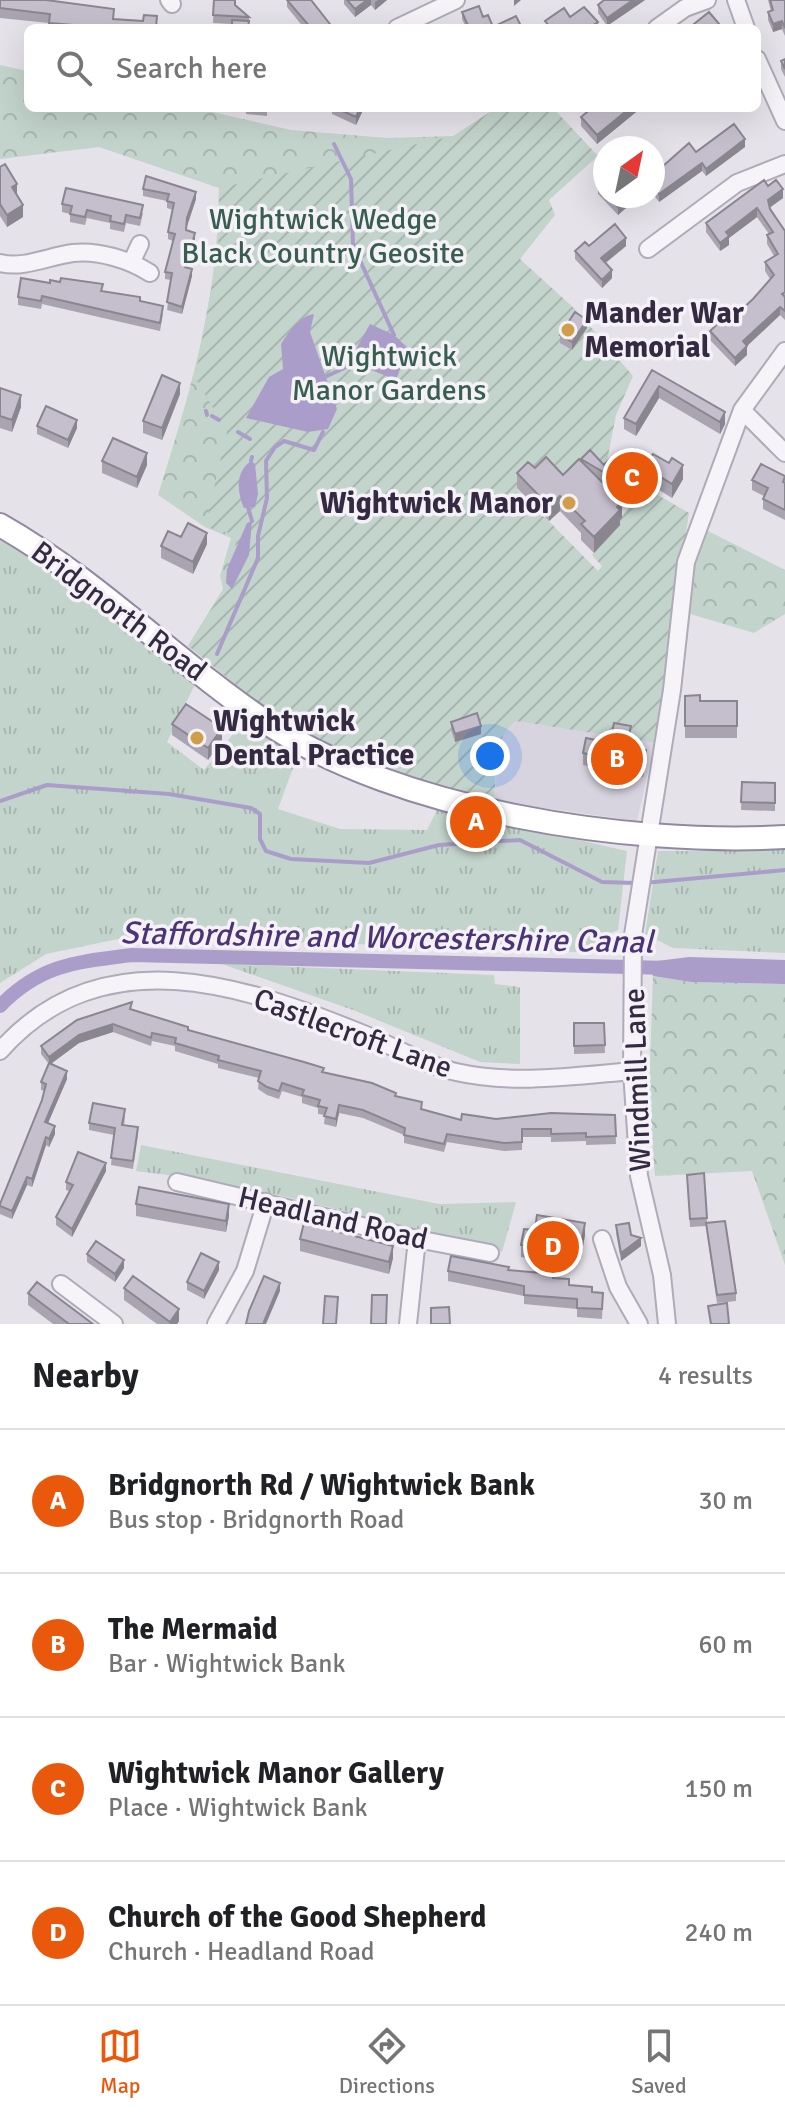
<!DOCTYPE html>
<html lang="en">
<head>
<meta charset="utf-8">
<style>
  :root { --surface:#fff; --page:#f2f2f2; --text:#202124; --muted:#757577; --line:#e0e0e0; --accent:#ea580c }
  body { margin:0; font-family:Signika,sans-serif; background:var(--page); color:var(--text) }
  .compass { position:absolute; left:593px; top:136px; width:72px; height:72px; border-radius:50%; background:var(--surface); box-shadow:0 8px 32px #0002; rotate:33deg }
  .you { position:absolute; left:490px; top:756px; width:28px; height:28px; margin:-20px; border:6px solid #fff; border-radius:50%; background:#1a73e8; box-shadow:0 0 0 12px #1a73e833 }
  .badge { display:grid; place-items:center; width:52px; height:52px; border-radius:50%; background:var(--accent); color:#fff; font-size:26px; font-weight:700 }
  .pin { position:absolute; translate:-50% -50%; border:4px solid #fff; box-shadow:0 2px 8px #0006 }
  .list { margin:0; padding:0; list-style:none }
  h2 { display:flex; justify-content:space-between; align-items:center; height:104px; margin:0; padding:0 32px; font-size:34px }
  h2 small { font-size:26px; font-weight:400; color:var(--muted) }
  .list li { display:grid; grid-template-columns:52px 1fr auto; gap:24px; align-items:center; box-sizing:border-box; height:144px; padding:0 32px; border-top:2px solid var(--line) }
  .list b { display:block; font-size:30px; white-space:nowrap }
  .list p { margin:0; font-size:26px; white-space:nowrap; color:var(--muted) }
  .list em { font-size:26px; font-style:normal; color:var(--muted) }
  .icon { flex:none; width:44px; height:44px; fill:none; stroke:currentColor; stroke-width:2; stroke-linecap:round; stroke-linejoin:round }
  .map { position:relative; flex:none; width:785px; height:1324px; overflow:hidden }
  .search { position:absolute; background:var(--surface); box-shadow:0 8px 32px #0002; left:24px; right:24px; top:24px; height:88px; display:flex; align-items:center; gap:20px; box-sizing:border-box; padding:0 28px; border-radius:12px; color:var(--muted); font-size:30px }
  .sheet { height:680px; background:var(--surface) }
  nav { display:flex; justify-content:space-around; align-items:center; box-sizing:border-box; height:112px; border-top:2px solid var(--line); background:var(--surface); font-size:22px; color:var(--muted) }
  nav a { display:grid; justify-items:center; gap:4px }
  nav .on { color:var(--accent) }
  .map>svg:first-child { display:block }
  .built { fill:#d8d4df }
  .grass { fill:url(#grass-tufts) }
  .forest { fill:url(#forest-crowns) }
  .garden { fill:url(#garden-furrows) }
  .water { fill:#ab9dca }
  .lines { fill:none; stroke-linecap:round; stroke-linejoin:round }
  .stream { stroke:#ab9dca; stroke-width:4 }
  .canal { stroke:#ab9dca; stroke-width:14 }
  .minor-casing { stroke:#b0abb8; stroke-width:20 }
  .highway-casing { stroke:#9289a1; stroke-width:26 }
  .minor { stroke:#f6f4f8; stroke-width:16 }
  .highway { stroke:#fff; stroke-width:22 }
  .wall { fill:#a9a4b0 }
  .shaded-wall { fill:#8a8690 }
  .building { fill:#c5bfcd; stroke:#8a8690; stroke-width:2 }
  .poi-dot { fill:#ce9e48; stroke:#f4f1f7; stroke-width:3 }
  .labels { text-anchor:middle; stroke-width:7; stroke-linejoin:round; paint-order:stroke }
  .park-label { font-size:30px; fill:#375e4e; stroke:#f4f1f7 }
  .poi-label { font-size:30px; font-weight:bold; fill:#342a42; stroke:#f4f1f7; text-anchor:start }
  .street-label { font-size:30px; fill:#342a42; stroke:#f4f1f7 }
  .water-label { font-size:32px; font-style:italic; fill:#4b3476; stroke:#f4f1f7 }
</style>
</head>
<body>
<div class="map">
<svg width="785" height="1324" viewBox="0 0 785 1324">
  <defs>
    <pattern id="grass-tufts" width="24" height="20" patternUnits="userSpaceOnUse" patternTransform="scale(2)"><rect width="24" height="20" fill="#c3d4cc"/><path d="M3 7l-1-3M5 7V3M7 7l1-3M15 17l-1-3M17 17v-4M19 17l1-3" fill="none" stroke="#a8b6b0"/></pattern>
    <pattern id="forest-crowns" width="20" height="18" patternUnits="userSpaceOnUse" patternTransform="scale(2)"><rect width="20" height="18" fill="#c3d4cc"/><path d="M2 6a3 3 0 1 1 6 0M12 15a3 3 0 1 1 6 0" fill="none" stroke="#a8b6b0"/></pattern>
    <pattern id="garden-furrows" width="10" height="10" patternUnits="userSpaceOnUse" patternTransform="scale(2)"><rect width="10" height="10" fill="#c3d4cc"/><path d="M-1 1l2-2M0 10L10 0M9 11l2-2" fill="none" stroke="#a8b6b0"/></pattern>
  </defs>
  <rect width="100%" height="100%" fill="#e5e2ea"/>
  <path class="built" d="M516 721 655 743 637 821 494 801 500 740 505 729Z"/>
  <path class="grass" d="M0 536 100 604 197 680 167 742 204 770 246 718 297 757 278 809 340 829 427 830 438 808 627 851 618 930 611 933 606 953 213 939H118L46 954 0 983Z
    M785 846V953L673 948 645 934 658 851H754Z
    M222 964 494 975 495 984 520 987V1064L480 1062 353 1010Z
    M141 1145 439 1204 516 1202 502 1252C382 1222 259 1184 136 1171Z"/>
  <path class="forest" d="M0 65 28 71V108H195L291 130 387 138 453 136 387 749 379 766 317 740 248 693 188 646 223 589 220 576 231 538 205 527 158 495C191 390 218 300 219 188L99 147 0 159Z
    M706 530 785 570V614L754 633 687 613 693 565Z
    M653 976 691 982 785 984V1265L752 1171 655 1176 649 1093Z"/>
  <path class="garden" d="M496 108H553L598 156 549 200 555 215 520 259 576 310 633 376 616 415 606 466 563 490 517 489 598 571 602 566 592 555 644 487 689 513 655 743 516 721C492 737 497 774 494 801 435 783 374 768 319 740 271 716 229 679 188 646L224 589 238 535 205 527 227 432 195 377 218 252 219 188 453 136Z"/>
  <path class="water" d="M314 314 310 332 337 409 328 429 308 432 246 418 269 377 283 369 281 344C290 331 297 317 314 314Z
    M370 324 394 335 408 348 396 380 364 367 356 349Z
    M251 461 255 464 258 494 255 507 244 508C237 492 235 472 251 461Z
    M252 521 249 555 232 589 226 583 227 569 247 523Z
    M689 957 785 960V984L691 982 653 976 649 962Z"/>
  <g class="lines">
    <path class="stream" d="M334 144 351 179 353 245 394 335
      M325 377 361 360
      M206 411 207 415
      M212 416 219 420
      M238 432 250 439
      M251 461 252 457
      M248 507 252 521
      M217 654 258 558V536L267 498 266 461 275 447 284 441 314 450 323 432
      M0 801 47 785 169 794 251 808 260 814V839L266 851 291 859 369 863 439 845 520 840 602 882 635 883
      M644 883 785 870"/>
    <path class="canal" d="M0 1006C41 964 77 962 132 955L669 968"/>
    <defs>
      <path id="minor" d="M169 0 172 4
        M736 0 746 28
        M397 28 456 0
        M657 28 685 8 707 0
        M757 59 785 121
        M648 249 737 183 785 164
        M132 261 140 244
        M0 263C24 269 49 256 73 253 98 250 130 260 150 273
        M742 410 785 453
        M0 1051C101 936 244 985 366 1035 395 1047 425 1065 456 1072 514 1085 574 1076 632 1071
        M177 1182 417 1239 490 1253
        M602 1239 618 1287 639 1324
        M61 1284 114 1324
        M216 1324 245 1271 266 1202
        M408 1324 417 1239
        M667 1324 662 1275 639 1176 632 1071 633 935 672 690 686 562 742 410 785 351"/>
      <path id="highway" d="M0 525C97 580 175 661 267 723 399 811 629 846 785 837"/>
    </defs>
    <use href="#minor" class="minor-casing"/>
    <use href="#highway" class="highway-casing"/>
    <use href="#minor" class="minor"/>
    <use href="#highway" class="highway"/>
  </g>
  <path class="wall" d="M0 0 114 20 143 21 157 16V28H49V23L0 18Z
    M214 0 235 5 249 17V28L232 24 213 23Z
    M287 0 333 28H304L287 7Z
    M344 0H387L375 10 371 5 355 17 344 4Z
    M604 0H645L607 26 598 13V5Z
    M768 0H785V36L782 29 773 32 768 20V12L771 11Z
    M462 12 493 27 522 28H466L462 19Z
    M785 59V77L781 69V61Z
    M246 108H267V116L246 114Z
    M332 108H364L356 125 332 114Z
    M641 108 597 144 581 126V117Z
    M745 147 706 176 702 171 659 202 653 194V175L696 152Z
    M0 167 17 196 23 217 7 227 0 216Z
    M605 180V196H634V201L618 215 598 194V186Z
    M768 186 783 198 770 207 785 231V320L780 315 747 346V355L735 366 710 340V331L729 321 753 299 770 279 765 271V262L774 256 767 244V235L769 234 757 217 729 238V245L720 251 706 232V223Z
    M143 189 196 199 187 226V231L195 240 187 267 192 276 182 314 167 310 171 280 165 279V272L173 241 168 239V232L173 210 167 208V201L143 196Z
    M62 204 143 213 140 226 126 223 124 232 110 229V223L87 218 85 225 70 222V214L62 212Z
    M589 246H626L606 263 612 278 602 288 575 259V251Z
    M50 283 103 291 140 301 163 314 160 331 42 304 41 309 18 305V297Z
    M587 328 572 350 560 343V335Z
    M652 370 725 424 720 434 659 398 636 436 624 429V418Z
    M0 388 21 407 12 432 0 428Z
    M180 394 162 440 143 433V421Z
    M37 426 77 428 68 448 37 434Z
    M625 455 683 479 672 498 643 480 634 496V504L609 489 622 518 620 520V525L594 553 581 540V533L560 511 549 521 517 488V473L535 468 563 475 581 461V459L618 469Z
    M102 461 147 465 137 488 102 473Z
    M785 476V520L763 509V499L764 496 752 490V480Z
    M181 537 207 544 193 574 161 558V546Z
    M685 696 700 701H737V738H685Z
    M451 722 481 734 455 742 451 730Z
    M172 724 222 740 208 760 172 735Z
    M631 738 629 746 646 762 643 777 583 765V753L610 743Z
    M742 782 775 783V811L741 810Z
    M132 1010 188 1030 396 1096 422 1109 461 1120 615 1115 616 1144 586 1145V1141L551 1142V1137H522V1150L504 1151 447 1142 444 1152 404 1143V1135L363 1118 339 1113 336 1127 324 1124 325 1115 318 1114V1108L302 1103V1097L282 1091 279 1099 267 1095 258 1089 259 1078 218 1068V1064L175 1051V1046L152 1041 151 1046 113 1032 79 1043 51 1064 67 1079 48 1123 55 1134 49 1147 46 1145 32 1187 27 1185 12 1219 0 1214V1204L42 1100 45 1091 41 1090V1082L49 1064 41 1054V1046Z
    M574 1023H604L605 1053 574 1054Z
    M125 1116 124 1126 138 1135 133 1169 111 1165 114 1135 89 1130V1123Z
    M106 1171 72 1237 56 1225V1217L69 1191 66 1190V1182Z
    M704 1173 707 1223 736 1293V1301L717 1303 706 1226 690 1227 687 1175Z
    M136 1204 229 1216 226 1232 136 1216Z
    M616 1225 641 1246 621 1261 616 1233Z
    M535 1230 585 1235 581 1257 552 1252 550 1262 521 1257V1245Z
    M300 1239 393 1258 389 1274 300 1251Z
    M87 1254 124 1268 115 1282 87 1262Z
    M219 1270 204 1299 187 1290V1282Z
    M509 1270 553 1278 569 1285 592 1292 603 1293 602 1319 577 1317V1309L524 1304V1296L448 1281V1271Z
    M124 1288 179 1321 177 1324H157L124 1300Z
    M28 1293 93 1324H53L28 1305Z"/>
  <path class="shaded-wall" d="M367 0H371V5L355 17V9Z
    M378 0H387L375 10V2Z
    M514 0H521L514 6Z
    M633 0H645L607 26V18Z
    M782 21V29L773 32V24Z
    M598 22V28H588Z
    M360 108H364L356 125V117Z
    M630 108H641L597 144V135Z
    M745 139V147L706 176V169Z
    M702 163V171L659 202V194Z
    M17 184V196L12 187Z
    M783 189V198L768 209V200Z
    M196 192V199L187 226 186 238 187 218Z
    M631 196H634V201L618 215V207Z
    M23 205V217L7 227V215Z
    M757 208V217L729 238V245L720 251V243L726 232Z
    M195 233V240L185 274V267Z
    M626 238V246L601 266V258Z
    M192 269V276L182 314V307Z
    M612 270V278L602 288V280Z
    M780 307V315L747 346V355L735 366V358L743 341Z
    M587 320V328L572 350V342Z
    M180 383V394L162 440V428Z
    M659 386V398L636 436V424Z
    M21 395V407L12 432V420Z
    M725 412V424L720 434V422Z
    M77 420V428L68 448V440Z
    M147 453V465L137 488V477Z
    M683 465V479L672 498V484Z
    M643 466V480L634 496 633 484Z
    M560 496V511L549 521V506Z
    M622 502V518L620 520V525L594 553V537Z
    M207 533V544L193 574V562Z
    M481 726V734L455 742V734Z
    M631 726V738L626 758V746Z
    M222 728V740L208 760V748Z
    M646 750V762L643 777V765Z
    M113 1024V1032L79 1043 49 1065V1057L79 1035Z
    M67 1071V1079L45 1130V1122Z
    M339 1105V1113L336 1127V1119Z
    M55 1126V1134L49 1147V1139Z
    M46 1137V1145L32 1187V1179Z
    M106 1163V1171L72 1237V1229Z
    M27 1177V1185L12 1219V1211Z
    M229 1204V1216L226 1232V1221Z
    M585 1223V1235L581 1257V1245Z
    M641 1238V1246L621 1261V1253Z
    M393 1246V1258L389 1274V1262Z
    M124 1260V1268L115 1282V1274Z
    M219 1262V1270L204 1299V1291Z
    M280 1283V1291L266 1324H263Z
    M179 1309V1321L177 1324H170V1322Z"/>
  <path class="building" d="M0 0H46L114 9 113 19 143 21 144 15 157 16 156 28H85V26L49 23 50 14 0 8Z
    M214 0H235V5L249 17 213 15Z
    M287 0H311L333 28H311Z
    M347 0H367L355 9Z
    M604 0H633L607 18 598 5Z
    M770 0H785V28L782 21 773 24 768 12 773 10Z
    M479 6 483 17 488 15 493 27 516 16 522 28H469L462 12Z
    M584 7 598 22 588 28H547L549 26 545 21 564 8 570 17Z
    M709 12 720 25 716 28H689Z
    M232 20 249 21 248 28H232Z
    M785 59V69L781 61Z
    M336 108H360L356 117Z
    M592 108H630L597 135 581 117Z
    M734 124 745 139 706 169 702 163 659 194 653 186V175L689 143 696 152Z
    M5 164 17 184 12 187 23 205 7 215 0 204V167Z
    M146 176 196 192 187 218 186 230 195 233 185 267 192 269 182 307 167 302 172 273 165 272 175 234 168 232 174 203 167 201 169 194 143 189Z
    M605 180V193L598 186Z
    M764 180 768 186 776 180 783 189 768 200 770 209 785 231V292L782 294 785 297V311L780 307 743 341 747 346 735 358 710 331 725 317 729 321 753 299 774 275 765 262 778 254 767 235 773 232 757 208 726 232 729 236 720 243 706 223Z
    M66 188 143 205 140 218 126 215 124 224 110 221 111 216 87 210 85 217 70 214 72 206 62 204Z
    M608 196H631L618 207Z
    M615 224 626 238 601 258 612 270 602 280 575 251 585 242 589 246Z
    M21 278 50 283V280L60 282 61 278 103 284 101 291 140 297V301L163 306 160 323 42 296 41 301 18 297Z
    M575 312 587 320 572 342 560 335Z
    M652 370 725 412 720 422 659 386 636 424 624 418Z
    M162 375 180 383 162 428 143 421Z
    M0 388 21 395 12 420 0 416Z
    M46 406 77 420 68 440 37 426Z
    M113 438 147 453 137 477 102 461Z
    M635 449 650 458 653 454 669 463 672 458 683 465 672 484 643 466 633 484 634 490 581 459 590 450 604 465 609 460 618 469 625 455 630 457Z
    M546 457 563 475 579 459 622 502 617 507 620 510 594 537 581 524 585 521 560 496 549 506 517 473 528 462 535 468Z
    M761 464 785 476 783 482 785 483V510L763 499 768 488 752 480Z
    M188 523 207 533 193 562 161 546 168 531 181 537Z
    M700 695V701H737V726H685V696Z
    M186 704 222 728 208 748 172 724Z
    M477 713 481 726 455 734 451 722Z
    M614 723 631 726 626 746 646 750 643 765 583 753 586 738 610 743Z
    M742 782 775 783V803L741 802Z
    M132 1002 130 1009 188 1027V1030L304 1062 324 1068 322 1072 372 1083 396 1093 395 1096 422 1102 421 1109 461 1120 462 1114 496 1119 551 1113 615 1115 616 1136 586 1137V1133L551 1134V1129H522V1142L504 1143 447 1134 444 1144 404 1135 405 1128 363 1110 339 1105 336 1119 324 1116 327 1108 318 1106 320 1100 302 1095 304 1090 282 1083 279 1091 267 1087 258 1081 261 1071 218 1060 219 1056 175 1043 176 1038 152 1033 151 1038 113 1024 79 1035 49 1057 41 1046 77 1020Z
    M574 1023H604L605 1045 574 1046Z
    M49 1063 67 1071 45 1122 55 1126 49 1139 46 1137 32 1179 27 1177 12 1211 0 1206V1204L42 1100 46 1084 41 1082Z
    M93 1103 125 1109 122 1125 138 1127 133 1161 111 1158 115 1128 89 1123Z
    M78 1152 106 1163 72 1229 56 1217 73 1185 66 1182Z
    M704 1173 707 1218 690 1219 687 1175Z
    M139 1187 229 1204 226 1221 136 1204Z
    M537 1215 585 1223 581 1245 552 1240 550 1250 521 1245 524 1229 535 1230Z
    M725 1221 736 1293 717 1295 706 1223Z
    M304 1223 393 1246 389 1262 300 1239Z
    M629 1223 631 1235 641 1238 621 1253 616 1225Z
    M96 1241 124 1260 115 1274 87 1254Z
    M201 1253 219 1262 204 1291 187 1282Z
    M451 1256 509 1267 508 1270 553 1274V1278L569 1279V1285L592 1287V1292L603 1293 602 1309 577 1308V1299L524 1295V1286L448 1271Z
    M133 1276 179 1309 170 1322 124 1288Z
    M264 1276 280 1283 263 1324H246L249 1311Z
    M37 1282 93 1324H69L28 1293Z
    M372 1295H387L386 1324H371Z
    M325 1296 338 1297 336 1324H323Z
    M727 1303 729 1324H711L708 1306Z
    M449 1307 450 1324H431V1308Z"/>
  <g class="poi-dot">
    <circle cx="568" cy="330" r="8"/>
    <circle cx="569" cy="503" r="8"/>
    <circle cx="197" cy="738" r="8"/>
  </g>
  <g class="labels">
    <g class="park-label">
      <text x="323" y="229">Wightwick Wedge<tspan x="323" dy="34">Black Country Geosite</tspan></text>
      <text x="389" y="366">Wightwick<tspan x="389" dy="34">Manor Gardens</tspan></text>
    </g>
    <g class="poi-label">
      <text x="584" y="323">Mander War<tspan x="584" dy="34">Memorial</tspan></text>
      <text x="553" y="513" text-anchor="end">Wightwick Manor</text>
      <text x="213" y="731">Wightwick<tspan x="213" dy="34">Dental Practice</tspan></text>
    </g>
    <g class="street-label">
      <text transform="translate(119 611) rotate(37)" y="10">Bridgnorth Road</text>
      <text transform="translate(353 1033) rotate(20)" y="10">Castlecroft Lane</text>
      <text transform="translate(637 1080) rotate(-92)" y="10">Windmill Lane</text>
      <text transform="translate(333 1218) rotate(13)" y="10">Headland Road</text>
    </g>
    <g class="water-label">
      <text transform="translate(387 937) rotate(1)" y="11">Staffordshire and Worcestershire Canal</text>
    </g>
  </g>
</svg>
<svg class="compass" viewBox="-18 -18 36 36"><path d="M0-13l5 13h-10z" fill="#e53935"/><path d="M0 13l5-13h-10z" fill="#757577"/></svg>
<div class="you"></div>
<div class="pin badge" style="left:476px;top:822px">A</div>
<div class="pin badge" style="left:617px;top:759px">B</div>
<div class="pin badge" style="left:632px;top:478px">C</div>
<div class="pin badge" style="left:553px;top:1247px">D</div>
<div class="search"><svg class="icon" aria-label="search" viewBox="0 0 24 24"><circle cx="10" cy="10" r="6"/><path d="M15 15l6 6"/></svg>Search here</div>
</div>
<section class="sheet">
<h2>Nearby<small>4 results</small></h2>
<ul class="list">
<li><span class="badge">A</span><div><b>Bridgnorth Rd / Wightwick Bank</b><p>Bus stop · Bridgnorth Road</p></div><em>30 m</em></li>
<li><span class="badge">B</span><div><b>The Mermaid</b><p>Bar · Wightwick Bank</p></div><em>60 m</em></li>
<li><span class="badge">C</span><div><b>Wightwick Manor Gallery</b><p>Place · Wightwick Bank</p></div><em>150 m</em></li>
<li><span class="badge">D</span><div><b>Church of the Good Shepherd</b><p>Church · Headland Road</p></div><em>240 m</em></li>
</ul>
</section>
<nav>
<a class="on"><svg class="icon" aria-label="map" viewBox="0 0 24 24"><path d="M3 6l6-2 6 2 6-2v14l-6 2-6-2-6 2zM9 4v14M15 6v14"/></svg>Map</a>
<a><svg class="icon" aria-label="directions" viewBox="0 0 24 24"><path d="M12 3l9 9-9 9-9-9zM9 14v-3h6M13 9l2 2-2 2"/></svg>Directions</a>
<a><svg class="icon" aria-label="saved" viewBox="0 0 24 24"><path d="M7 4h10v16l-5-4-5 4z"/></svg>Saved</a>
</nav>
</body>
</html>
